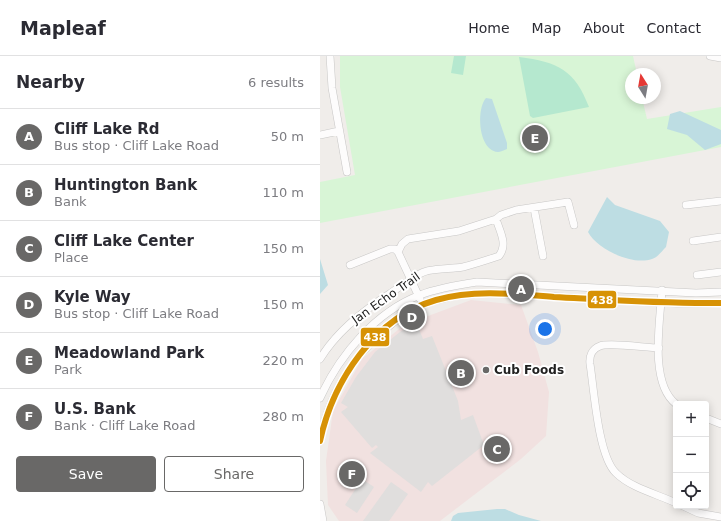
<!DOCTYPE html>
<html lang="en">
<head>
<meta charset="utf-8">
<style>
  :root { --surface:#fff; --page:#f7f7f7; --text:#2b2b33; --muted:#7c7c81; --line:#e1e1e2; --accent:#696867 }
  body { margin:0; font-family:"DejaVu Sans",sans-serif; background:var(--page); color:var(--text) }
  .controls { position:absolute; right:12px; bottom:12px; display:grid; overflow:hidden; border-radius:4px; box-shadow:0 2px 10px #0003 }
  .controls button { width:36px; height:36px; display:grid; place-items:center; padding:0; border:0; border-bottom:1px solid var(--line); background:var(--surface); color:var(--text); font:20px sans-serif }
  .compass { position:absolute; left:305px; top:12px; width:36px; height:36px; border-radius:50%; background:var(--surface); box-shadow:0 2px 10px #0003; rotate:349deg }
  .you { position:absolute; left:225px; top:273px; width:14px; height:14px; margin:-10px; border:3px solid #fff; border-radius:50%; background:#1a73e8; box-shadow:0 0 0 6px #1a73e833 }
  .badge { display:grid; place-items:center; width:26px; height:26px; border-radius:50%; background:var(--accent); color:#fff; font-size:13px; font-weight:700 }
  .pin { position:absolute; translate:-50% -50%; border:2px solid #fff; box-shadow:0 1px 4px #0006 }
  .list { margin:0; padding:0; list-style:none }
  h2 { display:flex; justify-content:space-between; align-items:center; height:52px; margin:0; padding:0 16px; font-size:17px }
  h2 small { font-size:13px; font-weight:400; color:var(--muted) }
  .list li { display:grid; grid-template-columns:26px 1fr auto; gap:12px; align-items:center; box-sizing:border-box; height:56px; padding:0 16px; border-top:1px solid var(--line) }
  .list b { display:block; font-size:15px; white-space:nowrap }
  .list p { margin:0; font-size:13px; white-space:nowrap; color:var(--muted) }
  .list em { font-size:13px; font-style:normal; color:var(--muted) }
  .actions { display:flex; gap:8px; padding:12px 16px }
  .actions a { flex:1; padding:9px 0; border:1px solid var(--accent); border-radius:4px; text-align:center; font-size:14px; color:var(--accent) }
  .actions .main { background:var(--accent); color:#fff }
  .icon { flex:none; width:22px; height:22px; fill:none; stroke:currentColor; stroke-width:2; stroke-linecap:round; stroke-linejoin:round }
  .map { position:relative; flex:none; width:401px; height:465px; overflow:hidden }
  header { display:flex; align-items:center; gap:24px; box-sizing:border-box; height:56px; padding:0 20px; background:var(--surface); border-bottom:1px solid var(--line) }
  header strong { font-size:19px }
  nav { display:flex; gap:22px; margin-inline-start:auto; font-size:14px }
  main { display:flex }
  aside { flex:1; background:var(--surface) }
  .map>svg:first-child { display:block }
  .commercial { fill:#f1e1e0 }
  .park { fill:#d8f5d6 }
  .pitch { fill:#b5e8cf }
  .parking { fill:#e0dedd }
  .water { fill:#bddde3 }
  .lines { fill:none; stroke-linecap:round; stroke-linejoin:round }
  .minor-casing { stroke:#c8c7c6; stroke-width:8 }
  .minor { stroke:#fdfcfc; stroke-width:7 }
  .bus-1-casing { stroke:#fff; stroke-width:9 }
  .bus-1 { stroke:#d79205; stroke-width:6 }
  .poi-dot { fill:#696867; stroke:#fff; stroke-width:1.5 }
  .labels { text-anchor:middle; stroke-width:4; stroke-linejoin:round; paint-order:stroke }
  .street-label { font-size:12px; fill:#212121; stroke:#fff }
  .poi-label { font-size:12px; font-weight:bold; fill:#212121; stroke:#fff; text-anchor:start }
  .line-badge { stroke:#fff; stroke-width:1.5 }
  .badge-label { font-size:11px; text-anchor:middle; font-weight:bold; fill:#fff }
</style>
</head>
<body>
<header>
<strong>Mapleaf</strong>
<nav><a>Home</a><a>Map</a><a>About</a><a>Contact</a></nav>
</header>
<main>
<aside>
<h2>Nearby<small>6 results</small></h2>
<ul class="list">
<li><span class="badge">A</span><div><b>Cliff Lake Rd</b><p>Bus stop · Cliff Lake Road</p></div><em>50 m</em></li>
<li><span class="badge">B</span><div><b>Huntington Bank</b><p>Bank</p></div><em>110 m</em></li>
<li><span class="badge">C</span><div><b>Cliff Lake Center</b><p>Place</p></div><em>150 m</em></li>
<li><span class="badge">D</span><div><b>Kyle Way</b><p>Bus stop · Cliff Lake Road</p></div><em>150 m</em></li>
<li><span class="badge">E</span><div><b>Meadowland Park</b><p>Park</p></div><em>220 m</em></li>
<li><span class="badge">F</span><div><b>U.S. Bank</b><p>Bank · Cliff Lake Road</p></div><em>280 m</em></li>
</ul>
<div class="actions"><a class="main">Save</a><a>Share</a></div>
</aside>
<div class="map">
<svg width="401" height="465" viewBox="0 0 401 465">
  <rect width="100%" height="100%" fill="#f0edea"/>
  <path class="commercial" d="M151 244 201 249 218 296 229 336 226 380 201 403 120 465H19L8 449 6 405 13 355 42 303 84 269Z"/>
  <path class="park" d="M20 0H313L317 18H311V42H322L327 63 401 51V91L0 167V126L35 119 20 31Z"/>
  <path class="pitch" d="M134 0H146L143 19 131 17Z
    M199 1C238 6 255 14 269 51L213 62 210 60Z"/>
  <path class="parking" d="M96 266 103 283 112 280 138 345 141 364 153 359 164 389 112 430 108 426 101 436 50 397 58 391 56 389 52 392 21 356 28 351 21 347 36 321 55 296 80 276Z
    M42 423 54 431 37 457 25 449Z
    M71 426 88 438 69 465H43Z"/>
  <path class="water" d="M166 42 172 43 187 87V93C184 94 180 96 178 96 158 95 156 53 166 42Z
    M360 55 401 74V88L385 94 367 79 347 73 350 58Z
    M287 141 295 149 340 165 349 176 346 191C342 195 337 202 332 203 312 210 277 193 268 176Z
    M0 203 8 229 0 238Z
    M177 453H185L199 459 221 465H131L133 460 138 457Z"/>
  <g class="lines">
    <defs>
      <path id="minor" d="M10 0 12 32 27 116
        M390 0 401 2
        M0 79 19 75
        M366 149 401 145
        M214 152 223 200
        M373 185 401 181
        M30 209 70 193H75L78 196
        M377 219 401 216
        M342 234C340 265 329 327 356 348
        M100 243 78 196 82 188 88 183 139 175 176 163 181 159 196 154 248 146 254 169
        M339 292C327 292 289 286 280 290 272 293 269 300 270 308 274 333 278 400 296 417 311 432 337 438 356 447
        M0 303C17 275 44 254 71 237 78 232 85 226 92 224 104 210 126 214 143 211 155 208 167 204 179 200 188 188 180 176 176 163
        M0 342C19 300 55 256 100 239 118 232 137 229 157 226L376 237 401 236
        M386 362 401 368
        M0 385C7 348 23 316 49 289 65 273 81 258 102 249 141 233 185 238 225 240 283 243 343 249 401 247
        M0 448 3 465
        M363 450 378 457 401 461"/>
    </defs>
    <use href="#minor" class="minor-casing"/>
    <use href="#minor" class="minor"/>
    <defs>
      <path id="bus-1" d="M0 385C13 325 54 262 116 244 154 233 196 238 234 241 290 244 345 248 401 247"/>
    </defs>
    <use href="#bus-1" class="bus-1-casing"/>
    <use href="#bus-1" class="bus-1"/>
  </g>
  <circle class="poi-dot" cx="166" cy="314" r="4"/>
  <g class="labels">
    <g class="street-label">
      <text transform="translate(66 242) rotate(-35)" y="4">Jan Echo Trail</text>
    </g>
    <g class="poi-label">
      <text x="174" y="318">Cub Foods</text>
    </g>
  </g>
  <g class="line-badge">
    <rect x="267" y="234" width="30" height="19" rx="4" fill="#d79205"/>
    <rect x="40" y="271" width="30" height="20" rx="4" fill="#d79205"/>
  </g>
  <g class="badge-label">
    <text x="282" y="248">438</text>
    <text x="55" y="285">438</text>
  </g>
</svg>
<div class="controls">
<button>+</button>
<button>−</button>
<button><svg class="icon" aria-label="locate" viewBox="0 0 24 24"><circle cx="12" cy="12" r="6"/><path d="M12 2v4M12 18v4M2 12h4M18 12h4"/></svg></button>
</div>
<svg class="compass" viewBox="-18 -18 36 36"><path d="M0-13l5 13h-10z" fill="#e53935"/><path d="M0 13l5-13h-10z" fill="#7c7c81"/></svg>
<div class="you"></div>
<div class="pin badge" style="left:201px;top:233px">A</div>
<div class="pin badge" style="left:141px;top:317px">B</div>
<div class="pin badge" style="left:177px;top:393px">C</div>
<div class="pin badge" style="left:92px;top:261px">D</div>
<div class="pin badge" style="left:215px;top:82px">E</div>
<div class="pin badge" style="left:32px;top:418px">F</div>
</div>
</main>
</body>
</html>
